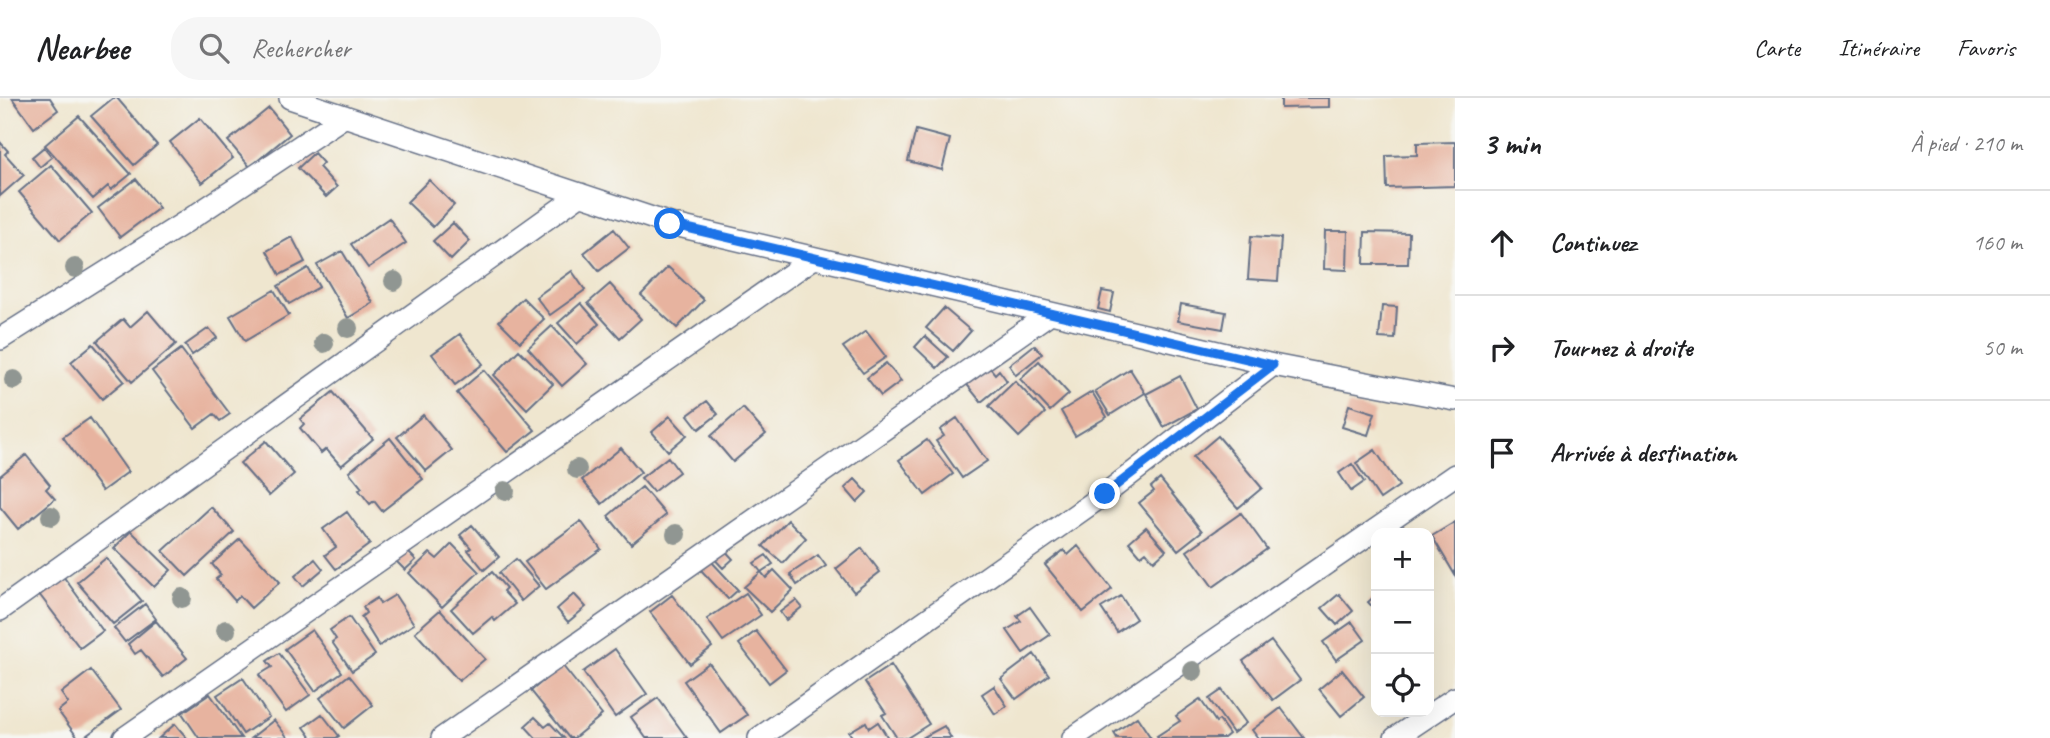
<!DOCTYPE html>
<html lang="fr">
<head>
<meta charset="utf-8">
<style>
  :root { --surface:#fff; --page:#f6f6f6; --text:#202124; --muted:#757577; --line:#e0e0e0 }
  body { margin:0; font-family:Caveat,sans-serif; background:var(--page); color:var(--text) }
  .controls { position:absolute; right:21px; bottom:21px; display:grid; overflow:hidden; border-radius:14px; box-shadow:0 7px 28px #0002 }
  .controls button { width:63px; height:63px; display:grid; place-items:center; padding:0; border:0; border-bottom:2px solid var(--line); background:var(--surface); color:var(--text); font:35px sans-serif }
  .stop { position:absolute; width:21px; height:21px; margin:-16px; border:5px solid #1a73e8; border-radius:50%; background:#fff }
  .stop.end { background:#1a73e8; border-color:#fff; box-shadow:0 2px 7px #0008 }
  .list { margin:0; padding:0; list-style:none }
  h2 { display:flex; justify-content:space-between; align-items:center; height:91px; margin:0; padding:0 28px; font-size:30px }
  h2 small { font-size:23px; font-weight:400; color:var(--muted) }
  .list li { display:grid; grid-template-columns:46px 1fr auto; gap:21px; align-items:center; box-sizing:border-box; height:105px; padding:0 28px; border-top:2px solid var(--line) }
  .list b { display:block; font-size:26px; white-space:nowrap }
  .list em { font-size:23px; font-style:normal; color:var(--muted) }
  .icon { flex:none; width:38px; height:38px; fill:none; stroke:currentColor; stroke-width:2; stroke-linecap:round; stroke-linejoin:round }
  .map { position:relative; flex:none; width:1455px; height:640px; overflow:hidden }
  header { display:flex; align-items:center; gap:42px; box-sizing:border-box; height:98px; padding:0 35px; background:var(--surface); border-bottom:2px solid var(--line) }
  header strong { font-size:33px }
  nav { display:flex; gap:38px; margin-inline-start:auto; font-size:24px }
  .search { width:490px; height:63px; background:var(--page); display:flex; align-items:center; gap:18px; box-sizing:border-box; padding:0 24px; border-radius:28px; color:var(--muted); font-size:26px }
  main { display:flex }
  aside { flex:1; background:var(--surface) }
  .map>svg:first-child { display:block }
  .building { fill:#e7b39f }
  .lines { fill:none; stroke-linecap:round; stroke-linejoin:round }
  .minor-casing { stroke:#656f86; stroke-width:24 }
  .minor { stroke:#fff; stroke-width:21 }
  .tree { fill:#909692 }
  .route { stroke:#1a73e8; stroke-width:9 }
</style>
</head>
<body>
<header>
<strong>Nearbee</strong>
<div class="search"><svg class="icon" aria-label="search" viewBox="0 0 24 24"><circle cx="10" cy="10" r="6"/><path d="M15 15l6 6"/></svg>Rechercher</div>
<nav><a>Carte</a><a>Itinéraire</a><a>Favoris</a></nav>
</header>
<main>
<div class="map">
<svg width="1455" height="640" viewBox="0 0 1455 640">
  <rect width="100%" height="100%" fill="#f6f6f2"/>
  <filter id="ink" filterUnits="userSpaceOnUse"><feTurbulence type="fractalNoise" baseFrequency=".0143" numOctaves="2"/><feDisplacementMap in="SourceGraphic" scale="14" xChannelSelector="R" yChannelSelector="G"/><feConvolveMatrix kernelMatrix="1 2 1 2 8 2 1 2 1" color-interpolation-filters="sRGB"/></filter>
  <filter id="wash" filterUnits="userSpaceOnUse"><feTurbulence type="fractalNoise" baseFrequency=".00686" numOctaves="4" result="noise"/><feDisplacementMap in="SourceGraphic" scale="28" xChannelSelector="R" yChannelSelector="G"/><feGaussianBlur stdDeviation="1.57" result="paint"/><feColorMatrix in="noise" values="0 0 0 0 0 0 0 0 0 0 0 0 0 0 0 0 0 1.4 0 .05"/><feComposite in="paint" operator="in"/></filter>
  <g filter="url(#wash)">
    <rect width="100%" height="100%" fill="#efe6cf"/>
    <g id="blocks">
      <path class="building" d="M12 0H50L58 12 34 30Z
        M113 0H117L157 47 134 67 91 18Z
        M1281 0H1329V9L1281 10Z
        M269 10 290 36 250 69 228 43Z
        M79 18 131 76 111 92 108 88 93 101 45 47Z
        M200 20 233 60 202 85 170 44Z
        M916 32 950 41 942 72 908 63Z
        M0 44 8 53 5 56 24 77 0 98Z
        M1455 44V88L1387 90 1386 58 1417 57V45Z
        M44 49 52 59 40 69 32 59Z
        M314 55 323 65 319 69 337 89 326 99 298 70Z
        M51 67 92 115 60 142 19 94Z
        M136 81 159 110 120 139 98 110Z
        M429 82 454 107 433 129 407 104Z
        M389 120 406 145 368 170 351 146Z
        M453 125 470 143 451 162 433 143Z
        M614 131 629 150 599 173 584 155Z
        M1325 133H1348L1347 172 1324 171Z
        M1365 134 1409 135 1408 166H1364Z
        M1251 138 1281 140 1278 183 1248 181Z
        M292 139 305 164 280 177 267 153Z
        M342 153 373 205 348 220 317 167Z
        M668 169 704 202 677 230 641 197Z
        M308 170 319 189 289 206 278 188Z
        M572 173 585 192 550 217 536 199Z
        M610 186 641 221 620 240 588 205Z
        M274 192 289 217 245 243 230 218Z
        M1102 193 1114 195 1110 214 1098 211Z
        M523 200 544 221 520 244 499 223Z
        M581 205 599 226 577 246 558 225Z
        M1181 206 1226 214 1223 231 1178 223Z
        M1382 208 1397 209 1395 241 1379 240Z
        M944 210 971 233 953 253 926 230Z
        M148 213 176 246 132 284 97 243 123 221 130 229Z
        M552 228 587 266 562 288 528 250Z
        M209 230 217 240 192 257 185 247Z
        M866 233 886 259 863 275 843 249Z
        M460 236 483 266 455 287 432 256Z
        M925 238 948 259 937 270 915 249Z
        M93 246 124 283 102 301 71 264Z
        M1034 247 1042 256 1016 277 1009 267Z
        M181 251 230 316 220 323 214 316 195 330 152 273Z
        M519 252 553 286 527 311 494 277Z
        M1039 263 1069 296 1050 313 1020 281Z
        M886 265 901 283 881 298 867 280Z
        M986 265 995 276 999 272 1007 283 981 304 964 283Z
        M1130 271 1145 295 1110 317 1095 293Z
        M484 272 535 332 507 354 457 295Z
        M1180 278 1197 311 1164 329 1146 296Z
        M1015 283 1045 315 1019 339 989 308Z
        M333 294 373 341 341 368 326 351 321 355 300 330 304 326 300 321Z
        M1092 294 1107 319 1075 338 1061 313Z
        M707 303 718 316 699 331 688 317Z
        M1349 307 1375 315 1368 337 1342 329Z
        M743 310 766 336 733 364 711 338Z
        M423 317 452 352 426 373 397 339Z
        M670 318 687 337 668 353 652 334Z
        M90 320 128 374 102 393 63 339Z
        M957 320 987 363 962 380 936 343 944 338 940 332Z
        M1218 338 1262 390 1238 410 1193 359Z
        M390 340 423 381 382 413 374 403 370 406 359 392 362 390 349 374Z
        M927 342 953 376 925 397 899 362Z
        M266 343 294 376 269 398 240 365Z
        M621 350 641 374 602 406 582 382Z
        M1375 352 1399 388 1380 401 1356 365Z
        M26 357 50 387 46 391 55 401 18 431 0 409V378Z
        M668 359 679 374 653 394 641 380Z
        M1352 366 1364 384 1351 393 1339 375Z
        M855 381 867 394 857 404 845 390Z
        M1160 381 1202 433 1178 452 1139 405 1154 393 1151 389Z
        M642 389 666 417 631 446 608 418Z
        M211 409 234 434 187 478 163 453Z
        M347 414 370 446 336 471 325 457 336 449 323 431Z
        M1241 415 1267 451 1213 489 1187 453Z
        M788 422 806 440 783 465 763 448Z
        M581 423 601 451 546 491 525 464Z
        M1455 424V477L1432 438Z
        M472 427 499 459 484 472 468 452 471 450 460 437Z
        M1146 429 1166 452 1154 463 1146 454 1141 458 1129 444Z
        M131 433 171 472 154 489 114 450Z
        M240 441 280 484 251 510 240 498 235 503 216 481 221 477 212 466Z
        M452 446 479 474 442 509 409 475 430 455 437 461Z
        M720 447 733 461 723 470 710 456Z
        M1078 448 1112 491 1083 514 1045 467 1064 452 1068 457Z
        M862 450 880 474 854 494 836 471Z
        M406 452 416 462 405 472 395 462Z
        M766 457 773 466 761 474 766 480 774 472 793 492 770 514 744 489 761 474 754 465Z
        M818 457 826 468 797 487 790 476Z
        M106 460 142 503 113 526 77 484Z
        M315 461 323 471 303 488 295 478Z
        M516 461 539 488 521 503 499 475Z
        M711 463 738 492 728 501 701 472Z
        M492 474 506 490 503 493 515 506 495 523 492 519 473 535 451 511Z
        M63 478 103 533 80 550 39 496Z
        M746 495 761 517 723 543 707 521Z
        M574 496 586 509 568 524 557 511Z
        M1339 496 1353 513 1337 527 1322 510Z
        M395 497 414 526 379 548 361 519 366 515 363 509 377 500 380 506Z
        M672 497 712 549 690 566 650 514Z
        M1376 497V513L1368 504Z
        M1121 498 1136 521 1117 534 1101 510Z
        M796 502 802 509 786 522 780 514Z
        M145 506 156 521 125 544 114 530Z
        M1030 509 1050 537 1023 555 1007 532 1021 523 1017 518Z
        M440 512 485 561 459 583 415 534Z
        M349 519 375 557 352 573 332 544 336 541 330 532Z
        M156 523 187 560 163 579 141 552 135 556 128 546Z
        M1352 524 1365 542 1336 562 1323 544Z
        M312 532 342 574 315 593 285 551Z
        M756 533 786 572 769 585 739 546Z
        M1271 543 1300 582 1273 602 1243 563Z
        M615 551 647 596 615 619 583 574Z
        M279 555 310 597 286 614 259 577 272 569 267 563Z
        M1034 556 1049 577 1016 601 1001 581Z
        M709 565 747 617 721 635 684 583Z
        M562 567 602 617 574 640H569L531 593Z
        M891 567 929 626 907 640H897L882 617 886 615 865 584Z
        M91 572 121 612 83 640H78L58 613 68 605 61 595Z
        M1342 572 1364 599 1341 618 1319 591Z
        M349 577 373 607 344 630 320 600Z
        M243 580 269 619 243 636 217 597Z
        M994 588 1007 608 995 616 982 596Z
        M1222 592 1246 625 1233 635 1209 601Z
        M210 596 241 640H199L182 615Z
        M658 600 687 640H646L631 619Z
        M1200 601 1216 624 1219 622 1229 636 1224 640H1159L1157 638 1180 623 1176 618Z
        M1281 610 1304 640H1258L1252 632Z
        M322 616 339 638 336 640H312L304 629Z
        M535 619 545 629 550 625 564 640H536L525 628Z
        M1137 619 1151 640H1117L1114 635Z
        M274 622 288 640H251Z
        M866 624 869 630 878 624 888 640H853L849 634Z
        M175 626 187 640H159Z
        M944 628 951 640H922Z"/>
    </g>
  </g>
  <g filter="url(#ink)">
    <use href="#blocks" fill-opacity="0" stroke="#656f86" stroke-width="2"/>
    <g class="lines">
      <defs>
        <path id="minor" d="M290 0 670 126 1273 267 1455 302
          M0 241 184 125 345 18
          M0 512 581 96
          M124 640 814 160
          M442 640 1049 216
          M759 640 1105 396 1273 267
          M1073 640 1455 377
          M1395 640 1455 600"/>
      </defs>
      <use href="#minor" class="minor-casing"/>
      <use href="#minor" class="minor"/>
    </g>
    <g class="tree">
      <circle cx="75" cy="170" r="10"/>
      <circle cx="394" cy="183" r="10"/>
      <circle cx="348" cy="230" r="10"/>
      <circle cx="324" cy="245" r="10"/>
      <circle cx="14" cy="282" r="10"/>
      <circle cx="577" cy="371" r="10"/>
      <circle cx="505" cy="393" r="10"/>
      <circle cx="51" cy="418" r="10"/>
      <circle cx="676" cy="436" r="10"/>
      <circle cx="182" cy="500" r="10"/>
      <circle cx="226" cy="532" r="10"/>
      <circle cx="1193" cy="573" r="10"/>
    </g>
  </g>
  <g class="lines" filter="url(#ink)">
    <path class="route" d="M670 126 1273 267 1105 396"/>
  </g>
</svg>
<div class="controls">
<button>+</button>
<button>−</button>
<button><svg class="icon" aria-label="locate" viewBox="0 0 24 24"><circle cx="12" cy="12" r="6"/><path d="M12 2v4M12 18v4M2 12h4M18 12h4"/></svg></button>
</div>
<div class="stop" style="left:670px;top:126px"></div>
<div class="stop end" style="left:1105px;top:396px"></div>
</div>
<aside>
<h2>3 min<small>À pied · 210 m</small></h2>
<ul class="list">
<li><svg class="icon" aria-label="ahead" viewBox="0 0 24 24"><path d="M12 20V5M6 11l6-6 6 6"/></svg><div><b>Continuez</b></div><em>160 m</em></li>
<li><svg class="icon" aria-label="right" viewBox="0 0 24 24"><path d="M7 20v-9h11M14 6l5 5-5 5"/></svg><div><b>Tournez à droite</b></div><em>50 m</em></li>
<li><svg class="icon" aria-label="arrive" viewBox="0 0 24 24"><path d="M6 21V4h12l-3 4 3 4H6"/></svg><div><b>Arrivée à destination</b></div></li>
</ul>
</aside>
</main>
</body>
</html>
